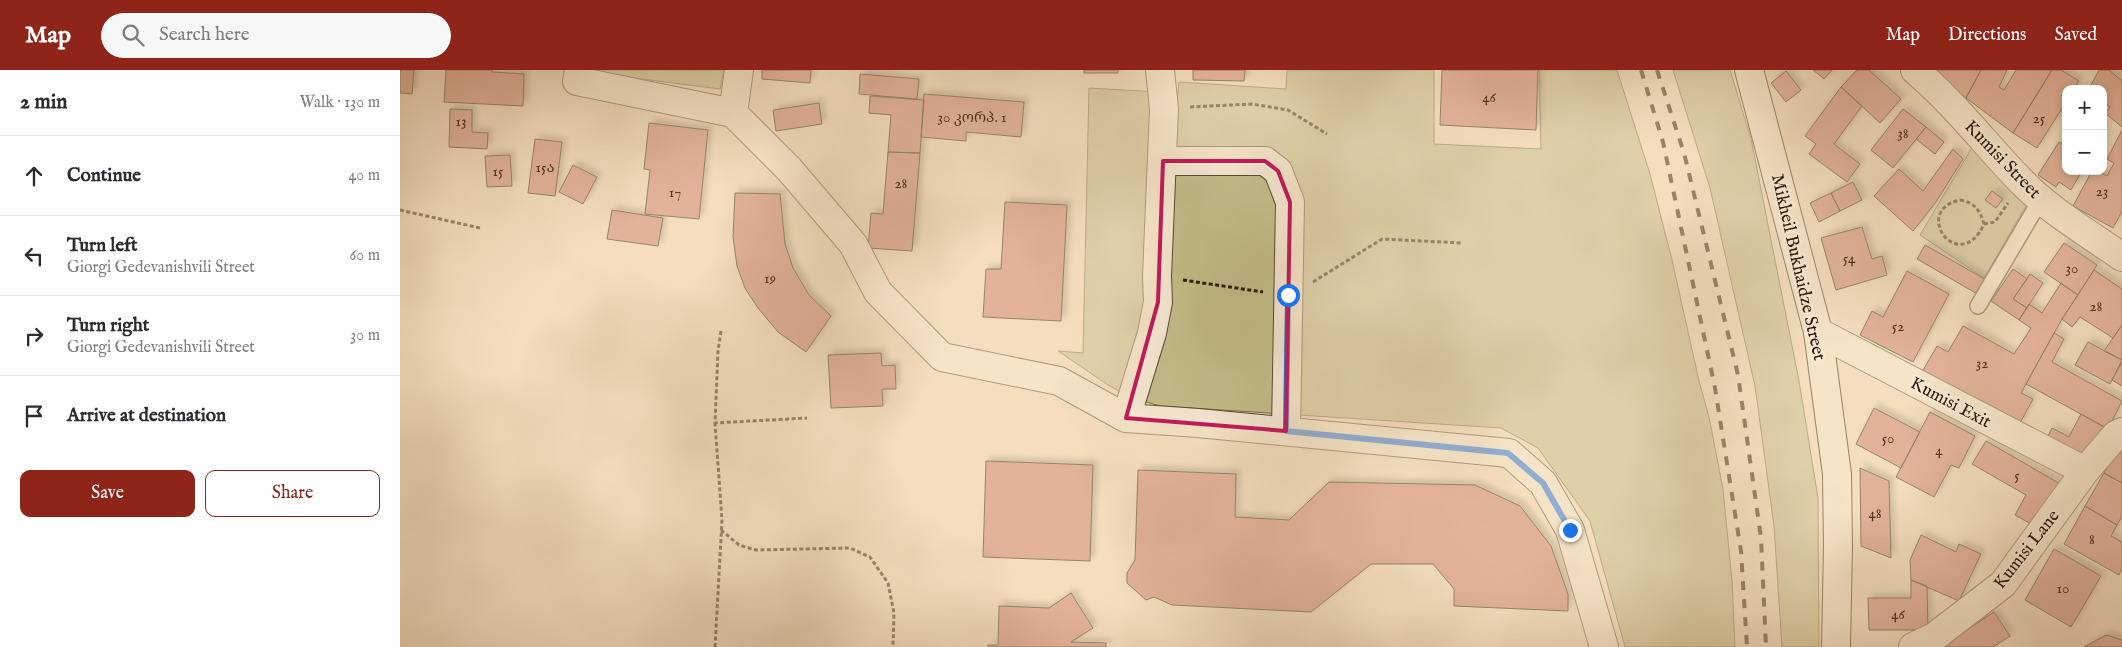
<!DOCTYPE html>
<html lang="en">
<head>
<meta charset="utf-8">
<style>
  :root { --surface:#fff; --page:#f7f7f7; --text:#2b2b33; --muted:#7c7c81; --line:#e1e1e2; --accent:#8f2418 }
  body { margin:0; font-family:"IM FELL English","Noto Serif Georgian",serif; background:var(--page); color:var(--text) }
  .controls { position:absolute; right:15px; top:15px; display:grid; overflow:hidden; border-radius:10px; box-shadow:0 2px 8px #0003 }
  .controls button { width:45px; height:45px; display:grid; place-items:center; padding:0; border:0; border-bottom:1px solid var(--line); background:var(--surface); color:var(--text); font:25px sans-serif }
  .stop { position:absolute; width:15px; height:15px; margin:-11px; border:4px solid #1a73e8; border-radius:50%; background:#fff }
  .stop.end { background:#1a73e8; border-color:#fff; box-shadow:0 1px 5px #0008 }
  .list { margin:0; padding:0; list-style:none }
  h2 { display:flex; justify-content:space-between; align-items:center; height:65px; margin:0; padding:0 20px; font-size:21px }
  h2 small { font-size:16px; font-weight:400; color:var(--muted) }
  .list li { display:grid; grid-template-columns:32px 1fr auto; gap:15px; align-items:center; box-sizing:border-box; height:80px; padding:0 20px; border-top:1px solid var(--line) }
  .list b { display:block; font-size:19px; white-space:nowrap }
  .list p { margin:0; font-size:16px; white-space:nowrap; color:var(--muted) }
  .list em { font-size:16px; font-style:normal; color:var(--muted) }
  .actions { display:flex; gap:10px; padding:15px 20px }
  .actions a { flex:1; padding:11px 0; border:1px solid var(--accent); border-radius:10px; text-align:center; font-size:18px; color:var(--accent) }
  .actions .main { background:var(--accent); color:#fff }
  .icon { flex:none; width:28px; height:28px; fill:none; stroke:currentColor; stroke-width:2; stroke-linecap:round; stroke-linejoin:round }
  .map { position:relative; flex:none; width:1722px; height:577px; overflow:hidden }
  header { display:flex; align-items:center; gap:30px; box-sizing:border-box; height:70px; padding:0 25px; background:var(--accent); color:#fff }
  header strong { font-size:24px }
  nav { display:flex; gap:28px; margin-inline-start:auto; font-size:18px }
  .search { width:350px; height:45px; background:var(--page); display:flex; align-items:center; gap:12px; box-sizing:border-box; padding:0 18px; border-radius:28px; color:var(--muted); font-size:19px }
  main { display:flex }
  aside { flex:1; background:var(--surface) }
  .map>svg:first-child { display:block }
  .green { fill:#c3bf8c; stroke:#756c47 }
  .building { fill:#cc7e6d; stroke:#271802; filter:url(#shadow) }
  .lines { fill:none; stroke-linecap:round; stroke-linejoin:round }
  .lane-casing { stroke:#5a4a31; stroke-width:18 }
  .street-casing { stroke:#5a4a31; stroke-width:30 }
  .secondary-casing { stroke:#271802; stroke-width:30 }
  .path { stroke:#271802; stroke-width:3; stroke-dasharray:4 2.5; stroke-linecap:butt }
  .lane { stroke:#f8ead5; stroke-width:15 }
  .street { stroke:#f8ead5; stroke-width:28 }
  .secondary { stroke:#f8ead5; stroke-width:28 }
  .rail { stroke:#271802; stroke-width:4; stroke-dasharray:9 9; stroke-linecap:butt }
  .route { stroke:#1a73e8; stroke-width:6 }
  .marked { fill:none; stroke:#c2185b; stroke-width:4; stroke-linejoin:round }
  .labels { text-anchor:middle; stroke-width:5; stroke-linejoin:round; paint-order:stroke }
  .number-label { font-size:15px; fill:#50321d }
  .street-label { font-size:18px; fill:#271802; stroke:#f8ead5 }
</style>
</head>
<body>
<header>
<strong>Map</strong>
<div class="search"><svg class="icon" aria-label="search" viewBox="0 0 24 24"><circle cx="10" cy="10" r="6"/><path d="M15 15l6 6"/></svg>Search here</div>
<nav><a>Map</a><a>Directions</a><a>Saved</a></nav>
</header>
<main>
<aside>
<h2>2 min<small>Walk · 130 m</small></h2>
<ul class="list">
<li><svg class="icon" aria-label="ahead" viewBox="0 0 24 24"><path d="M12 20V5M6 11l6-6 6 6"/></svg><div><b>Continue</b></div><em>40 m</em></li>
<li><svg class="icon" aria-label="left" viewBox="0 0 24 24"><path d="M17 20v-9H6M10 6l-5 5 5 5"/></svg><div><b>Turn left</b><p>Giorgi Gedevanishvili Street</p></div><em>60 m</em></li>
<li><svg class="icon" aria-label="right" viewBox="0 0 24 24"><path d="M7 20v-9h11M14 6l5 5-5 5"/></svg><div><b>Turn right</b><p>Giorgi Gedevanishvili Street</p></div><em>30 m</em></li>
<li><svg class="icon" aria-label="arrive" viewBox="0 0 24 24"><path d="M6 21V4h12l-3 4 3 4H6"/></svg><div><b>Arrive at destination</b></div></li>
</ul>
<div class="actions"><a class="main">Save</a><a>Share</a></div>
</aside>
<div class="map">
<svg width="1722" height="577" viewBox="0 0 1722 577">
  <defs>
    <filter id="shadow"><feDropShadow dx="4.5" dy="-4.5" stdDeviation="2.5" flood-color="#0004"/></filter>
  </defs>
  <rect width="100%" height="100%" fill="#f4debe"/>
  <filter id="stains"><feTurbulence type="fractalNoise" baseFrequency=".004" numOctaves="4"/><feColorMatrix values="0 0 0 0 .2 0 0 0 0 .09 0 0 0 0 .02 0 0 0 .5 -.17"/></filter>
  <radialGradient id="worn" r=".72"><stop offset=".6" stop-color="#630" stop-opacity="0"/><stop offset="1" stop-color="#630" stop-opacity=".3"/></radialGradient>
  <path class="green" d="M187 0H324L320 19 187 2Z
    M887 0H1034V74L1141 79 1139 0H1217L1250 104 1272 190 1299 311 1309 347 1323 419 1332 511 1335 577H1225L1190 451 1138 378 1101 358 760 336 730 327 708 315 658 281 683 283 689 18 778 23 779 12 886 19Z
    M1273 0H1330L1351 69 1399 311 1418 428 1419 577H1382L1374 456 1355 316 1310 118Z
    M1574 74 1630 129 1584 208 1520 165Z"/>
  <path class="building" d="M0 0H14L12 24 0 23Z
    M46 0H92V2L124 4 123 36 44 32Z
    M362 0H411L410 13 362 9Z
    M684 0H718V3H684Z
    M793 0H845L844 11 793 10Z
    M1042 0H1138L1136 60 1040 55Z
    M1413 0H1432L1424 9Z
    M1457 0H1469L1501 29 1480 53 1441 17Z
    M1531 0H1581L1566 28Z
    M1581 0H1607L1599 17 1604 20 1616 0H1652L1613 63 1566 28Z
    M1652 0H1661L1679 11 1674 19H1666V32L1637 78 1613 63Z
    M1699 0H1709L1722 11V57L1705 43 1710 37 1703 32V19H1689Z
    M1386 1 1401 20 1386 32 1371 13Z
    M460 4 519 9 517 29 459 24Z
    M1441 17 1462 36 1434 74 1460 94 1447 112 1409 84 1416 74 1405 66Z
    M524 24 624 32 621 67 566 62V71L521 67Z
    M470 26 524 30 520 83 488 82 491 45 469 43Z
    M419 33 422 54 376 61 373 40Z
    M50 39 72 40V62L88 63 87 79 49 77Z
    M1503 39 1526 57 1493 98 1471 80Z
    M249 53 308 60 299 149 245 144 250 100 244 99Z
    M1526 57 1544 72 1535 84 1516 69Z
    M1722 60V141L1713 158 1673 136 1692 101H1698L1707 106 1714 93 1707 89Z
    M135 69 162 72 155 126 128 123Z
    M1659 72 1666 76V101H1682L1671 120 1659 112 1656 117 1638 105Z
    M1553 79 1563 89 1536 132 1513 161 1474 126 1499 99 1523 121Z
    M488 82 520 83 512 181 468 178 471 143 483 144Z
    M110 85 112 116 87 117 85 86Z
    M173 95 197 107 183 134 159 122Z
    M1453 112 1462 130 1440 141 1431 123Z
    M1592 121 1603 129 1596 138 1585 130Z
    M335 123 380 124 385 174 393 198 409 225 431 246 406 282 378 262 358 238 345 218 337 196 333 167Z
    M1431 123 1440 141 1419 152 1410 133Z
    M605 132 667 135 661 251 583 247 586 199H601Z
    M212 140 263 148 258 176 207 169Z
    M1462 157 1472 189 1482 186 1487 205 1436 220 1421 168Z
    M1664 173 1697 195 1678 225 1644 202Z
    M1525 175 1588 211 1579 225 1517 189Z
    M1613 199 1627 209 1613 229 1627 238 1619 250 1591 231Z
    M1694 200 1722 219V255L1713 268 1680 247 1672 257 1662 249Z
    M1507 201 1549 224 1513 292 1460 265 1472 241 1483 247Z
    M1630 204 1643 213 1627 238 1613 229Z
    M1661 213 1678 225 1662 249 1621 323 1633 329 1619 355 1522 302 1537 276 1548 282 1563 256 1614 284 1631 258 1619 250 1629 234 1642 243Z
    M1722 255V290L1704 281Z
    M1654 263 1664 269 1652 292 1722 331 1708 359 1626 314Z
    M1688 272 1722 290 1710 314 1675 295Z
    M481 283 482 296 495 295 496 319H482L483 336 431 338 428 285Z
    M1722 292V316L1712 310Z
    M1474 338 1520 362 1501 398 1456 374Z
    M1530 342 1575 366 1559 398 1551 395 1534 427 1496 407Z
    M1681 344 1708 359 1680 393 1644 374 1652 358 1669 367Z
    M1586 371 1662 415 1638 458 1615 445 1626 425 1572 394Z
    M1719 376 1722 378V413L1704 403Z
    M586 391 693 395 690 491 583 487Z
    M1460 398 1489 411 1491 488 1461 476Z
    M738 400 836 404 835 447 889 450 929 412 1075 415 1120 436 1151 476 1168 524V541L1054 536V519L1033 494H971L911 542 772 535 754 527 746 530 727 513V503L735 490Z
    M1704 403 1722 413V446L1717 455 1685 436Z
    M1685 436 1717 455 1711 466 1722 472V499L1719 505 1664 474Z
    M1521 465 1556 482 1559 474 1581 484 1559 531 1511 510 1510 490Z
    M1654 479 1701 506 1671 557 1625 530Z
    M1511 510 1527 516 1528 560H1469L1468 528H1511Z
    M671 523 693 558 671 572 706 573V577H588V575H598L599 536 649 538Z
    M1594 542 1610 566 1593 577H1541Z
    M1706 565 1722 570V577H1684Z"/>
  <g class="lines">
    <defs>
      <path id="lane" d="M1578 236 1641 129"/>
      <path id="street" d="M179 0 177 11 333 43 389 99 453 174 478 222 542 287 659 311 726 348 798 353 1109 383 1143 413 1170 460 1204 577
        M1515 0C1554 33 1585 74 1621 111 1650 141 1688 163 1722 187
        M333 43 339 0
        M763 91H865L878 101 890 132 886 361
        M1418 262 1685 401
        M726 348 752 263 758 232 757 206 764 39 760 0
        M1513 577 1534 567 1603 514 1685 401 1716 365 1722 362"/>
      <path id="secondary" d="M1349 0 1418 262 1437 404 1438 476 1436 577"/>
    </defs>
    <use href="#lane" class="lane-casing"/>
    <use href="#street" class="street-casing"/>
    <use href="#secondary" class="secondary-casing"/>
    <path class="path" d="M790 37 852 34 888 40 927 64
      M1560 130C1574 132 1580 140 1584 154 1560 207 1510 141 1560 130Z
      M0 140 80 158
      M1584 154 1595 152 1608 133
      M783 210 863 222
      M913 212 982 169 1062 173
      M321 261 318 281 315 353 407 348
      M321 460 339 475 356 480 450 478 470 487 488 513 494 543 493 577
      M315 577 322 450 315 353"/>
    <use href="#lane" class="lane"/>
    <use href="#street" class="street"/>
    <use href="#secondary" class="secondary"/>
    <path class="rail" d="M1241 0 1263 72 1315 318 1341 481 1347 577
      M1257 0 1284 83 1338 305 1361 468 1366 577"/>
  </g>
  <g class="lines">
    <path class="route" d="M888 225 886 361 1108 383 1143 413 1170 460"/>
  </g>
  <path d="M0 0H1722V577H0ZM763 91H865L878 101 890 132 886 361 726 348 758 232Z" fill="#f4debe" fill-opacity=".55" fill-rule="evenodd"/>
  <path class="marked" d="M763 91H865L878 101 890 132 886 361 726 348 758 232Z"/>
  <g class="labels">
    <g class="number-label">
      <text x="1089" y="32">46</text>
      <text x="572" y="52">30 კორპ. 1</text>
      <text x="1639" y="53">25</text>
      <text x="61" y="56">13</text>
      <text x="1503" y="68">38</text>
      <text x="145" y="102">15ა</text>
      <text x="98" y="106">15</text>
      <text x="501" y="118">28</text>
      <text x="1702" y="126">23</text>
      <text x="275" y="127">17</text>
      <text x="1449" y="193">54</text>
      <text x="1672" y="203">30</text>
      <text x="370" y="213">19</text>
      <text x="1696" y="241">28</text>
      <text x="1498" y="261">52</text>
      <text x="1582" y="298">32</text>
      <text x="1488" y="373">50</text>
      <text x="1539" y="385">4</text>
      <text x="1617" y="410">5</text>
      <text x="1475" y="448">48</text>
      <text x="1692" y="474">8</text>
      <text x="1663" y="523">10</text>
      <text x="1498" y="549">46</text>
    </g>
    <g class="street-label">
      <text transform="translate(1603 89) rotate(46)" y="6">Kumisi Street</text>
      <text transform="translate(1399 197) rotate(77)" y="6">Mikheil Bukhaidze Street</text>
      <text transform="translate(1551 332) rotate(28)" y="6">Kumisi Exit</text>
      <text transform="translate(1626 479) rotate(-52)" y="6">Kumisi Lane</text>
    </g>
  </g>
  <rect width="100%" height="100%" filter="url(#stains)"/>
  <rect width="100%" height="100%" fill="url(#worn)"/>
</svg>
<div class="controls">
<button>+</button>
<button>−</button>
</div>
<div class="stop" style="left:888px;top:225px"></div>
<div class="stop end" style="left:1170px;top:460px"></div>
</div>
</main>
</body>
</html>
